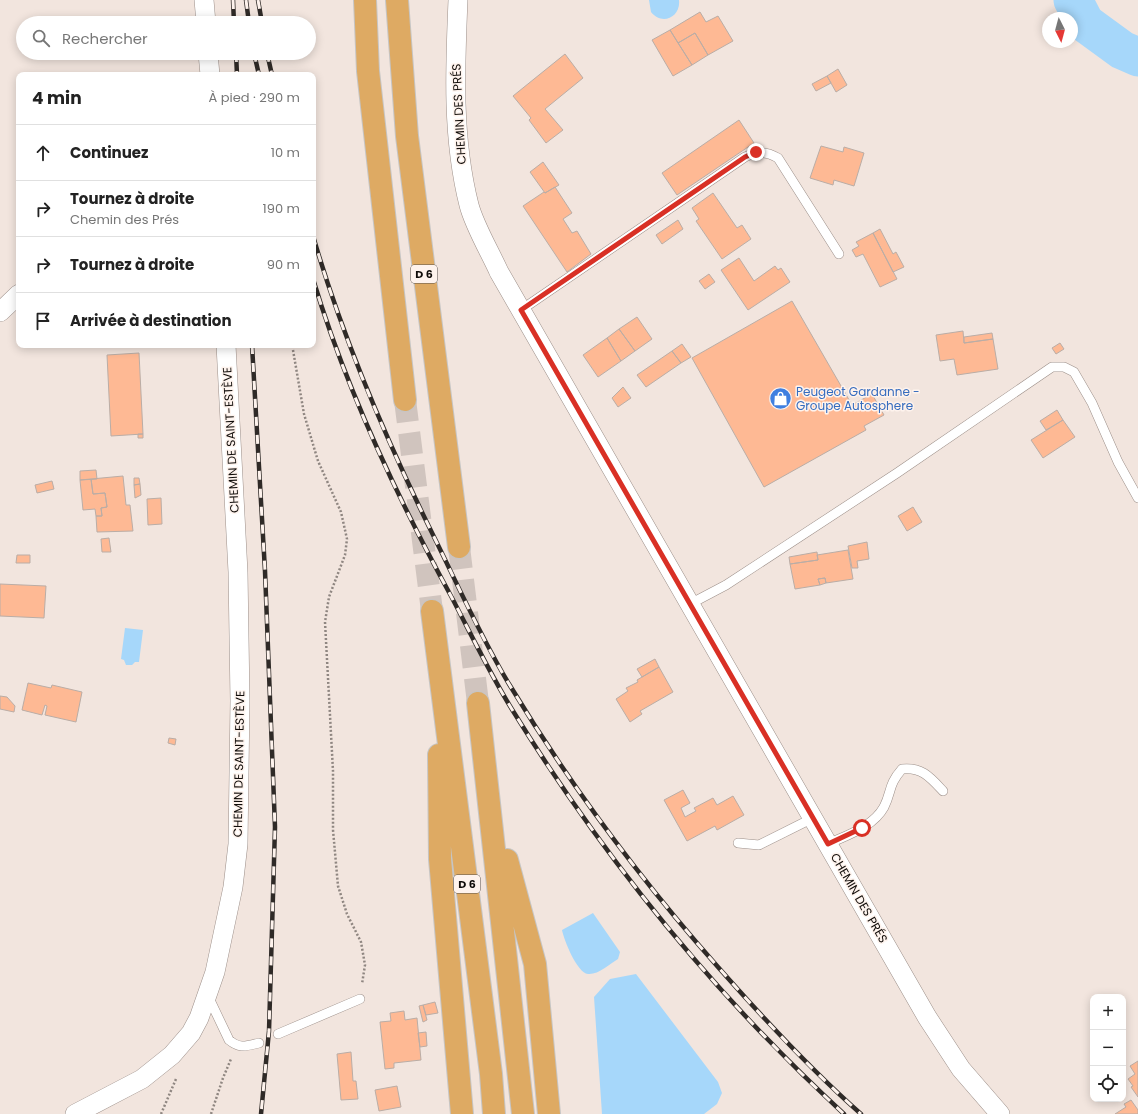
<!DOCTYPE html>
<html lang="fr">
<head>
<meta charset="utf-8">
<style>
  :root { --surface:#fff; --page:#f6f6f6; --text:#222; --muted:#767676; --line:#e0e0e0 }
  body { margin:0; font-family:Poppins,sans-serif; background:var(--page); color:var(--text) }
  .controls { position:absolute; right:12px; bottom:12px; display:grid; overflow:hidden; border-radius:8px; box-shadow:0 2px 10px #0003 }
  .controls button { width:36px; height:36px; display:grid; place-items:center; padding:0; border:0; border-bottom:1px solid var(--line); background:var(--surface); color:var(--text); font:20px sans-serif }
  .compass { position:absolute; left:1042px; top:12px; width:36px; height:36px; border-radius:50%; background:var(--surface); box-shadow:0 2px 10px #0003; rotate:174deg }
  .stop { position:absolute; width:12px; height:12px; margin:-9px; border:3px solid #d93025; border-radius:50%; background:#fff }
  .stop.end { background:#d93025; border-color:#fff; box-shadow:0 1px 4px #0008 }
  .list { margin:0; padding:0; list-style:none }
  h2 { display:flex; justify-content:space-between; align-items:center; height:52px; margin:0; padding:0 16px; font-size:17px }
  h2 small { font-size:13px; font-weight:400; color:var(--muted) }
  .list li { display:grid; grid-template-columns:26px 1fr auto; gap:12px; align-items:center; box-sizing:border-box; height:56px; padding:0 16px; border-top:1px solid var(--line) }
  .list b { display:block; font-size:15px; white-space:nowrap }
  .list p { margin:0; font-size:13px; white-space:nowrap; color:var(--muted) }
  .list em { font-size:13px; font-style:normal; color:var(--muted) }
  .icon { flex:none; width:22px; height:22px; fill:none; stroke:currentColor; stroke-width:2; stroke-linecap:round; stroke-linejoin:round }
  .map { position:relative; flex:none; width:1138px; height:1114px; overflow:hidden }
  .search { position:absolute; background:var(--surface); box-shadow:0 2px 10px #0003; left:16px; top:16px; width:300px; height:44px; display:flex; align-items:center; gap:10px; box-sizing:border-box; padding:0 14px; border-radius:22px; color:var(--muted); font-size:15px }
  .panel { position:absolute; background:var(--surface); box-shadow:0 2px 10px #0003; left:16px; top:72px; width:300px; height:276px; border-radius:8px }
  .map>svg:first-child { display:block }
  .water { fill:#a6d7fa }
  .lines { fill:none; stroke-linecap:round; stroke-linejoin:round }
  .river { stroke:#a6d7fa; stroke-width:39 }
  .building { fill:#feb994; stroke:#baada6 }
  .trunk-tunnel { stroke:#d0c4be; stroke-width:22; stroke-dasharray:22 11; stroke-linecap:butt }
  .service-casing { stroke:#9c8f89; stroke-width:10 }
  .minor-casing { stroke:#9c8f89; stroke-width:20 }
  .trunk-casing { stroke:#c6c5c4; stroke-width:24 }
  .path { stroke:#8f8681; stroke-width:2.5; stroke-dasharray:2 2; stroke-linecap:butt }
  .service { stroke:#fff; stroke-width:9 }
  .minor { stroke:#fff; stroke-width:19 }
  .trunk { stroke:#deaa63; stroke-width:22 }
  .rail-casing { stroke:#2f2a27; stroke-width:4.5 }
  .rail { stroke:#fef3ed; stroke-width:3; stroke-dasharray:9; stroke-linecap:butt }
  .route { stroke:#d93025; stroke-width:5 }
  .labels { text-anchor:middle; stroke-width:3; stroke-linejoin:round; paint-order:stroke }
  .shield { fill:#fef3ed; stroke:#57514d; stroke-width:1 }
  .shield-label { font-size:11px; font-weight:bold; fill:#100c09 }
  .street-label { font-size:12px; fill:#100c09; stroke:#fef3ed }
  .shop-label { font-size:12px; fill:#366cbe; stroke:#fef3ed; text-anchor:start }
</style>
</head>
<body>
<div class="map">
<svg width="1138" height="1114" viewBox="0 0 1138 1114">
  <rect width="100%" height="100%" fill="#f2e5de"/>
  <path class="water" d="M649 0H679C681 17 662 26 651 12Z
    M125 628 143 630 139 662H135L132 665H126L124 660 121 659Z
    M593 913 620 952 618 959C610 964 598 975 588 974 577 973 564 940 562 930Z
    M636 974 718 1082 722 1093 717 1104 704 1114H602L594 997 610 979Z"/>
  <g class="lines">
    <path class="river" d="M1073 0 1085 23 1122 50 1138 57"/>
  </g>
  <path class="building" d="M700 12 706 22 718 16 733 41 708 55 695 33 678 43 670 30Z
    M670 30 692 65 673 76 652 40Z
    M695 33 708 55 692 65 678 43Z
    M565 54 583 78 545 109 563 130 546 143 529 120 531 118 513 96Z
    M838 69 847 85 836 92 827 76Z
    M827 76 831 83 816 91 812 84Z
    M739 120 754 143 677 195 662 173Z
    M821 146 843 152 844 147 864 153 854 186 834 180 833 185 810 178Z
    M543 162 559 185 545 193 530 172Z
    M555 187 572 213 563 219 572 233 577 231 591 254 567 272 523 206 544 192 545 193Z
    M713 193 737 228 742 225 751 239 722 259 696 221 699 219 692 208Z
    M678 220 683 229 662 244 656 235Z
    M880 229 893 254 896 252 904 267 893 272 873 233Z
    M873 233 897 279 880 287 863 254 856 257 852 250 859 246 856 242Z
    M739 258 754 281 775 266 778 270 781 268 790 282 748 310 721 270Z
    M709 274 715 282 705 289 699 281Z
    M792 301 852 405 872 394 884 415 864 426 866 430 764 487 692 358Z
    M637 317 652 339 635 351 619 329Z
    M619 329 635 351 621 361 607 338Z
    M963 331 964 343 993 339 998 369 957 375 954 359 940 361 936 335Z
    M992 333 993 339 964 343V337Z
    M607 338 621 361 598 377 583 355Z
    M1060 343 1064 349 1056 354 1052 348Z
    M682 344 691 357 681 363 672 351Z
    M672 351 681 363 646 387 637 375Z
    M139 353 143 434 111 436 107 355Z
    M623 387 631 398 618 407 612 398Z
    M1057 410 1063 420 1046 430 1040 421Z
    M1063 420 1075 437 1043 458 1031 440Z
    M138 434H143V438H138Z
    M96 470 97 479 80 480V471Z
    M123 476 126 505H130L133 531 97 532 96 516H102L101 508 107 507 105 493 93 494 91 479Z
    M134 478H139L140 484 134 485Z
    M91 479 93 494 105 493 107 507 101 508 102 516H96L95 509 83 510 80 480Z
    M52 481 54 489 37 493 35 485Z
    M140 484 141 495 135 498 134 485Z
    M161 498 162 524 148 525 147 499Z
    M913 507 922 522 907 531 898 516Z
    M109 538 111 552H102L101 539Z
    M867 542 869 559 857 561 858 568H852L848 546Z
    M848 550 853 579 826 583 825 578 818 579 820 585 795 589 790 564 818 560 817 555Z
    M817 552 818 560 790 564 789 557Z
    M17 555H30V563H16Z
    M825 578 826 583 820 585 818 579Z
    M0 584 46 586 44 618 0 616Z
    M655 659 659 667 642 677 637 669Z
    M659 667 673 692 640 711 642 714 630 722 616 699 628 691 626 688 638 682 637 680Z
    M28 683 51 688 52 685 82 692 76 722 45 715 47 706 45 705 42 715 22 710Z
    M0 696 7 697 15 706 14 712 0 709Z
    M169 738 176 739 175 745 168 743Z
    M683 790 690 803 681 808 685 817 696 811 694 808 713 798 717 805 733 796 744 815 717 830 715 826 687 841 664 800Z
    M435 1002 438 1013 426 1015 423 1005Z
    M423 1005 427 1020 423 1022 419 1006Z
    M404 1011 405 1020 417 1018 421 1060 394 1063V1068L385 1069 380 1022 391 1021 390 1013Z
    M426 1032 427 1046 420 1047 418 1033Z
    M351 1052 353 1081H356L358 1099 341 1100 337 1054Z
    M1138 1061V1097L1131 1087 1133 1086 1128 1079 1135 1074 1130 1066Z
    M397 1086 401 1107 379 1111 375 1090Z
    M1131 1100 1138 1110V1114H1115L1126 1107 1124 1104Z"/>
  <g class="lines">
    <path class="trunk-tunnel" d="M405 400 432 611
      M459 547 478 703"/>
    <defs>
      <path id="service" d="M521 310 745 157C758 151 766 151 778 158L839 254
        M690 604 726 585 897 473 1052 367H1064L1074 372 1092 403 1118 462 1138 498
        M738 843 759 845 813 818
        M828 844C847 835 873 827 884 807 892 791 888 785 902 769 922 767 930 777 943 791
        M208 996 229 1040C240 1049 246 1046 259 1043
        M278 1034 360 999"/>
      <path id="minor" d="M204 0 206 23
        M458 0C455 69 452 138 469 205 474 225 490 252 499 272L927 1017 961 1069 1000 1114
        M208 53 210 75
        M0 312 19 294
        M75 1114 142 1079 172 1055 191 1033 199 1018 215 972 233 887 238 844 240 701 238 572 226 345"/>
      <path id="trunk" d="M365 0 368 71 405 400
        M397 0 407 136 459 547
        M432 611 491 1074 494 1114
        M478 703 523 1114
        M439 755 440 859 462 1114
        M507 860 535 964 549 1114"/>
    </defs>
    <use href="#service" class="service-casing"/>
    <use href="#minor" class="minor-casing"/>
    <use href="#trunk" class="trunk-casing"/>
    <path class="path" d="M293 350 304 414 318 461 341 512 347 539 345 555 329 597 325 622 333 771V830L338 886 347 914 361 942 365 965 362 984
      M161 1114 176 1079
      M211 1114 223 1078 231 1059"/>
    <use href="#service" class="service"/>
    <use href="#minor" class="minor"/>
    <use href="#trunk" class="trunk"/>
    <defs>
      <path id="rail" d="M233 0 234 23
        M246 0 249 23
        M258 0 262 23
        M236 53 237 75
        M254 53 259 75
        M267 53 272 75
        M313 236C344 343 388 444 437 543 460 590 482 639 509 684 570 785 640 879 718 967 763 1018 810 1069 861 1114
        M313 279C346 389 396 495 451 596 471 634 490 674 513 711 605 860 716 996 844 1114
        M252 345 265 571 275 827 269 1031 261 1114"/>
    </defs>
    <use href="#rail" class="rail-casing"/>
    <use href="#rail" class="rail"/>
  </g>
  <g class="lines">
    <path class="route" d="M756 152 745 157 521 310 828 844 862 828"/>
  </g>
  <defs>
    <symbol id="shop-disc" viewBox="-11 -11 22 22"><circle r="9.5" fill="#3f7fe0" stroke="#fef3ed"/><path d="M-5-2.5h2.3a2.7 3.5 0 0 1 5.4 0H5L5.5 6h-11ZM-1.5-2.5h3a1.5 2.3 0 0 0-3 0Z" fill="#fff"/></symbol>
  </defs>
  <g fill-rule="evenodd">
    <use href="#shop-disc" x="768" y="386" width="25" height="25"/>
  </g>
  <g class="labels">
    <g class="shield">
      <rect x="411" y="265" width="26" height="18" rx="3"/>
      <rect x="454" y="875" width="26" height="18" rx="3"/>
    </g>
    <g class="shield-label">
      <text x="424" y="278">D 6</text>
      <text x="467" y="888">D 6</text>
    </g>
    <g class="street-label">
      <text transform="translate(459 114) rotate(-93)" y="4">CHEMIN DES PRÉS</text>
      <text transform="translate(231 440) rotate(-93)" y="4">CHEMIN DE SAINT-ESTÈVE</text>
      <text transform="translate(239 764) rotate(-89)" y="4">CHEMIN DE SAINT-ESTÈVE</text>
      <text transform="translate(859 898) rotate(60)" y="4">CHEMIN DES PRÉS</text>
    </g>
    <g class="shop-label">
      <text x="796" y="396">Peugeot Gardanne -<tspan x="796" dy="14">Groupe Autosphere</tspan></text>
    </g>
  </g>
</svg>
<div class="controls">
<button>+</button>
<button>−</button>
<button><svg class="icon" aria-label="locate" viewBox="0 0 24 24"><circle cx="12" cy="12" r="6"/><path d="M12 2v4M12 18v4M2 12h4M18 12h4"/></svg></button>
</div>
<svg class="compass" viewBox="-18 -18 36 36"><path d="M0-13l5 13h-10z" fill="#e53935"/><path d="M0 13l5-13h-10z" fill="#767676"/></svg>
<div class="stop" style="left:862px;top:828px"></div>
<div class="stop end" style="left:756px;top:152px"></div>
<div class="search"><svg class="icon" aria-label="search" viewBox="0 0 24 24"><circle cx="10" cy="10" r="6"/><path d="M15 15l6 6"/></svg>Rechercher</div>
<section class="panel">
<h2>4 min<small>À pied · 290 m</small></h2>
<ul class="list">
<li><svg class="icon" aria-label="ahead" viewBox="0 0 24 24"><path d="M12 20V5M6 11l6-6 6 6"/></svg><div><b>Continuez</b></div><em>10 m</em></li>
<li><svg class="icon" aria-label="right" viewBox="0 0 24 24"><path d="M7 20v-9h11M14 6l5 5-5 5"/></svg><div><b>Tournez à droite</b><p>Chemin des Prés</p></div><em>190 m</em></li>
<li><svg class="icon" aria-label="right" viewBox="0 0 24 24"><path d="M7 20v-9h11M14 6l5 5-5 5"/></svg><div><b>Tournez à droite</b></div><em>90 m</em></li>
<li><svg class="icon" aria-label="arrive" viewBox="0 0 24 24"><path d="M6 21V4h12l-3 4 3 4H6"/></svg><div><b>Arrivée à destination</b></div></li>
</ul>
</section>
</div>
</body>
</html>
